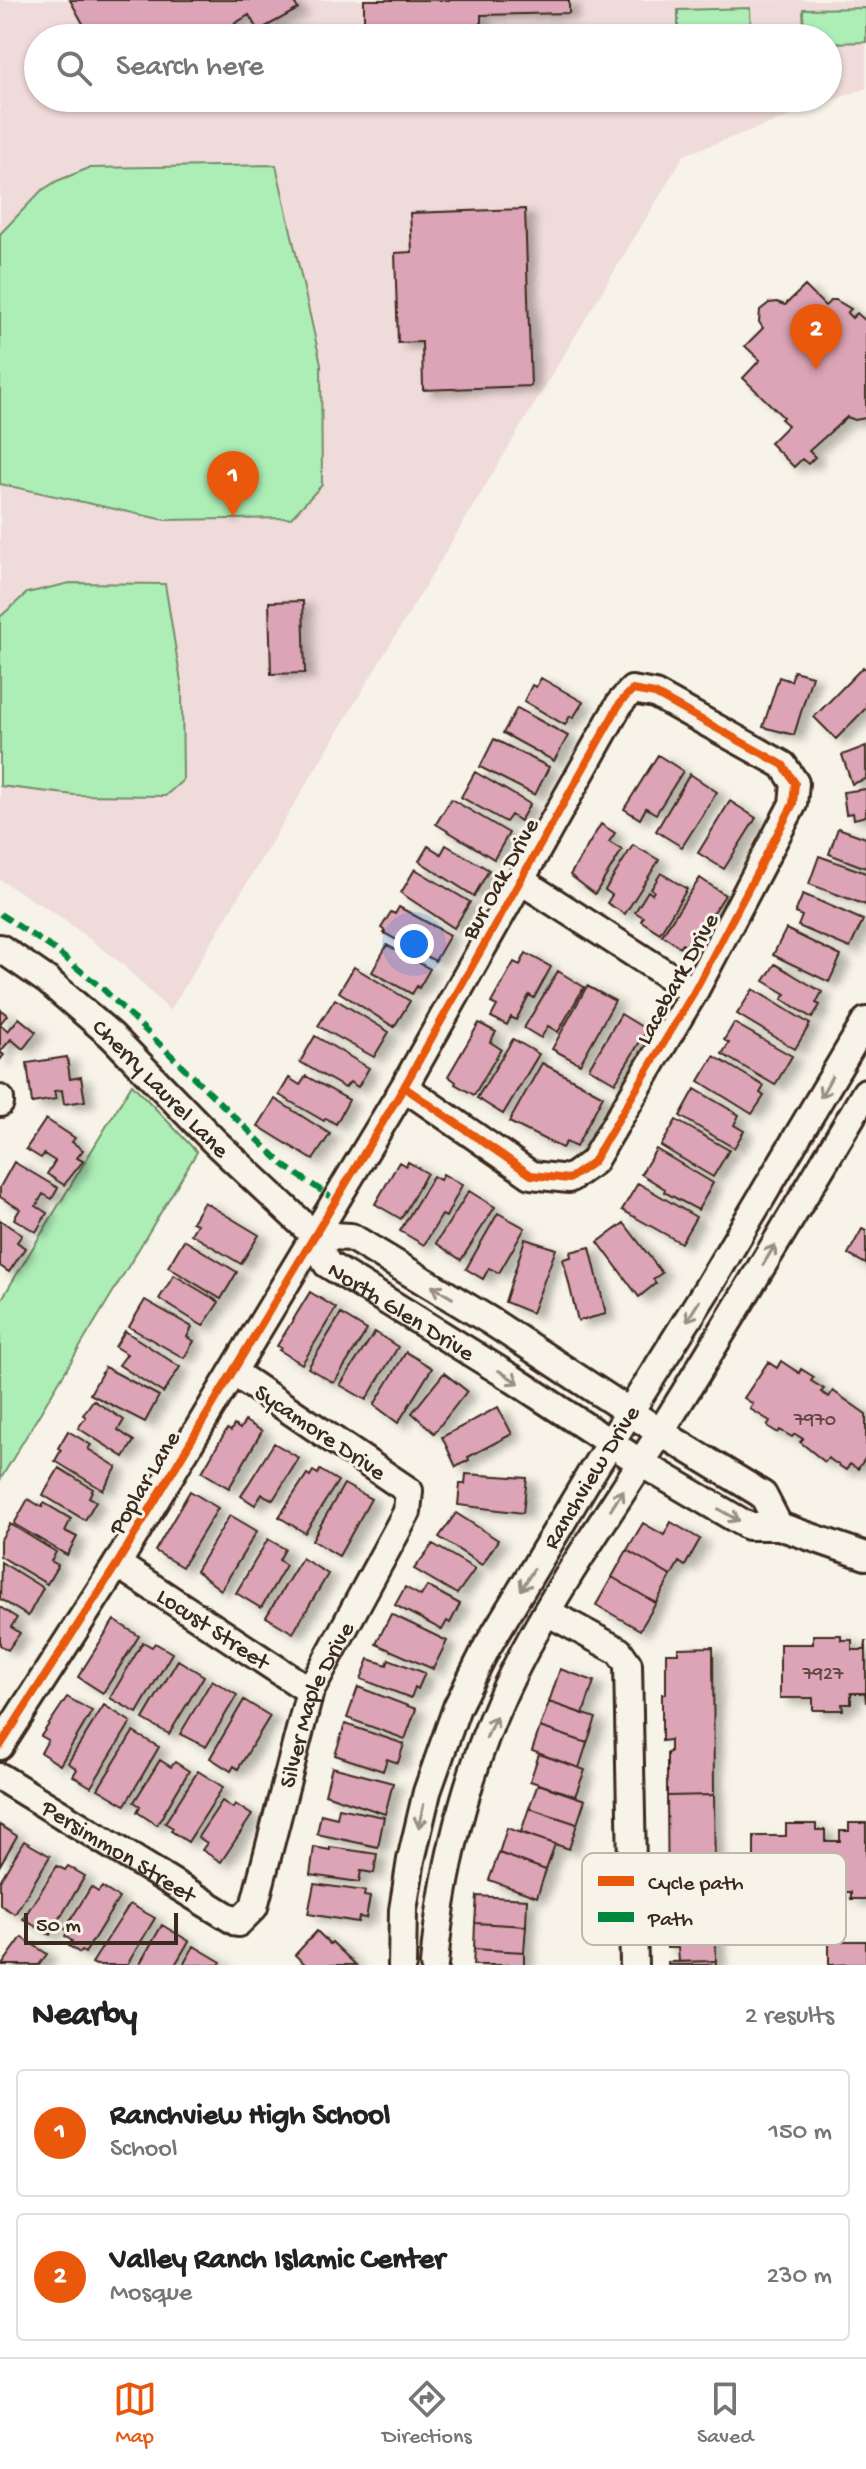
<!DOCTYPE html>
<html lang="en">
<head>
<meta charset="utf-8">
<style>
  :root { --surface:#fff; --page:#f2f2f2; --text:#222; --muted:#767676; --line:#e0e0e0; --accent:#ea580c }
  body { margin:0; font-family:"Gochi Hand",sans-serif; background:var(--page); color:var(--text) }
  .scale { position:absolute; left:24px; bottom:20px; width:154px; box-sizing:border-box; padding-left:8px; border:4px solid #3b2a1e; border-top:0; font-size:22px; line-height:28px; white-space:nowrap; color:#3b2a1e; -webkit-text-stroke:6px #f7f3e8; paint-order:stroke }
  .you { position:absolute; left:414px; top:944px; width:28px; height:28px; margin:-20px; border:6px solid #fff; border-radius:50%; background:#1a73e8; box-shadow:0 0 0 12px #1a73e833 }
  .badge { display:grid; place-items:center; width:52px; height:52px; border-radius:50%; background:var(--accent); color:#fff; font-size:26px; font-weight:700 }
  .pin { position:absolute; translate:-50% -66px; filter:drop-shadow(0 2px 4px #0008) }
  .pin::after { content:''; position:absolute; top:42px; width:28px; height:24px; background:inherit; clip-path:polygon(0 0,100% 0,50% 100%) }
  .list { margin:0; padding:0; list-style:none }
  h2 { display:flex; justify-content:space-between; align-items:center; height:104px; margin:0; padding:0 32px; font-size:34px }
  h2 small { font-size:26px; font-weight:400; color:var(--muted) }
  .list li { display:grid; grid-template-columns:52px 1fr auto; gap:24px; align-items:center; box-sizing:border-box; height:128px; margin:0 16px 16px; padding:0 16px; border:2px solid var(--line); border-radius:8px }
  .list b { display:block; font-size:30px; white-space:nowrap }
  .list p { margin:0; font-size:26px; white-space:nowrap; color:var(--muted) }
  .list em { font-size:26px; font-style:normal; color:var(--muted) }
  .icon { flex:none; width:44px; height:44px; fill:none; stroke:currentColor; stroke-width:2; stroke-linecap:round; stroke-linejoin:round }
  .map { position:relative; flex:none; width:866px; height:1965px; overflow:hidden }
  .search { position:absolute; background:var(--surface); box-shadow:0 2px 6px #0004; left:24px; right:24px; top:24px; height:88px; display:flex; align-items:center; gap:20px; box-sizing:border-box; padding:0 28px; border-radius:44px; color:var(--muted); font-size:30px }
  .sheet { height:392px; background:var(--surface) }
  nav { display:flex; justify-content:space-around; align-items:center; box-sizing:border-box; height:112px; border-top:2px solid var(--line); background:var(--surface); font-size:22px; color:var(--muted) }
  nav a { display:grid; justify-items:center; gap:4px }
  nav .on { color:var(--accent) }
  .map>svg:first-child { display:block }
  .built { fill:#efdbd9; fill-rule:evenodd }
  .green { fill:#adeeb7; stroke:#748c6a; stroke-width:2 }
  .building { fill:#dca4b6; stroke:#3b2a1e; stroke-width:2; filter:url(#shadow) }
  .lines { fill:none; stroke-linecap:round; stroke-linejoin:round }
  .minor-casing { stroke:#3b2a1e; stroke-width:32 }
  .minor { stroke:#f7f3e8; stroke-width:26 }
  .quiet { stroke:#00873e; stroke-width:6; stroke-dasharray:12 6; stroke-linecap:butt }
  .cycleway-casing { stroke:#f7f3e8; stroke-width:13 }
  .cycleway { stroke:#e8590c; stroke-width:8 }
  .oneway { stroke:#998e83 }
  .labels { text-anchor:middle; stroke-width:6; stroke-linejoin:round; paint-order:stroke }
  .number-label { font-size:20px; fill:#634844 }
  .street-label { font-size:24px; fill:#3b2a1e; stroke:#f7f3e8 }
  .key { fill:#f7f3e8; stroke:#bfb7ab; stroke-width:2 }
  .key-label { font-size:22px; fill:#3b2a1e }
</style>
</head>
<body>
<div class="map">
<svg width="866" height="1965" viewBox="0 0 866 1965">
  <defs>
    <filter id="shadow"><feDropShadow dx="9" dy="5" stdDeviation="4" flood-color="#0004"/></filter>
  </defs>
  <rect width="100%" height="100%" fill="#f7f3e8"/>
  <filter id="ink" filterUnits="userSpaceOnUse"><feTurbulence type="fractalNoise" baseFrequency=".0125" numOctaves="2"/><feDisplacementMap in="SourceGraphic" scale="16" xChannelSelector="R" yChannelSelector="G"/><feConvolveMatrix kernelMatrix="1 2 1 2 8 2 1 2 1" color-interpolation-filters="sRGB"/></filter>
  <g filter="url(#ink)">
    <path class="built" d="M0 0H866V88L684 155 170 1011 120 962 59 916 0 880ZM38 38H828V98H38Z"/>
    <path class="green" d="M750 8 751 38H678V10Z
      M866 8V42L828 43V38H804L803 9Z
      M276 165 321 364 322 485 291 518 165 520 0 484V234L41 191 57 181 89 168Z
      M70 583 165 584 182 688 183 780 165 796 74 795 0 786V617L27 593Z
      M132 1084 197 1152 0 1480V1302Z"/>
    <path class="building" d="M70 0H293L298 9 258 31 249 15 224 30 228 38H91Z
      M364 0H569V13L481 15V28H469V38H364Z
      M525 209 531 386 423 390 422 342 398 343 395 253 412 252 410 213Z
      M805 286 825 306 832 300H836L851 309 847 313 852 318 857 313 866 321V418L855 420 847 417 809 451 815 457 808 464 802 459 794 467 770 443 788 425 781 419 783 417 743 378 760 360 745 346 763 328 759 322 760 310 769 303 777 302 785 305Z
      M303 601 305 673 271 674 269 602Z
      M863 667 866 670V708L836 739 814 717Z
      M794 671 812 676 794 735 763 727 779 677 791 681Z
      M541 678 583 702 573 718 570 716 565 725 524 701 532 685 536 687Z
      M517 708 568 736 554 761 503 733Z
      M494 739 549 767 535 795 480 767Z
      M866 746V779L852 784 842 755Z
      M658 755 683 771 656 814 646 808 640 819 624 809Z
      M475 772 530 804 520 821 511 815 506 822 461 797Z
      M690 774 717 792 682 847 656 831Z
      M866 789V816L854 819 853 813 846 814 843 792Z
      M451 799 509 833 494 859 436 824Z
      M730 801 756 818 724 869 698 853Z
      M601 824 615 833 609 842 622 850 595 894 570 875Z
      M838 828 866 838V868L829 854Z
      M446 845 489 870 474 896 419 861 428 846 441 854Z
      M633 845 659 860 625 914 607 903 612 895 605 890Z
      M819 856 866 873V905L809 884Z
      M415 869 470 902 454 928 401 893Z
      M661 873 687 889 660 933 641 921 643 917 635 912 648 891 652 894 654 891 651 889Z
      M700 878 725 895 690 949 682 944 680 947 662 935Z
      M803 894 863 920 850 948 798 926 802 916 795 913Z
      M399 907 450 935 435 961 384 933 385 931 381 928 391 912 395 914Z
      M786 929 841 956 829 982 773 955Z
      M387 945 430 969 419 988 417 986 412 994 372 972Z
      M526 953 551 967 534 998 529 995 516 1020 511 1017 507 1025 491 1017 497 1006 491 1003 514 962 520 965Z
      M775 964 822 992 816 1003 820 1005 812 1018 782 999 786 994 764 981Z
      M354 967 410 1001 394 1027 339 992Z
      M558 971 584 987 558 1032 548 1026 541 1038 524 1028Z
      M587 986 615 1001 580 1064 552 1049Z
      M753 989 810 1024 795 1049 737 1014Z
      M335 999 389 1032 374 1057 318 1026Z
      M0 1009 7 1015 0 1024 8 1031 19 1018 36 1032 23 1049 11 1039 0 1052 4 1055 0 1060Z
      M621 1014 647 1030 615 1083 589 1068Z
      M479 1023 496 1032 490 1042 501 1049 474 1095 455 1084 456 1082 448 1076Z
      M734 1023 792 1056 775 1085 722 1054 729 1043 724 1040Z
      M315 1036 369 1068 358 1087 350 1082 345 1088 300 1062Z
      M513 1039 539 1054 503 1114 477 1098Z
      M714 1056 764 1086 760 1093 764 1096 752 1114 699 1081Z
      M67 1057 70 1079 81 1077 85 1101 64 1104 62 1090 54 1091 56 1099 32 1103 27 1063Z
      M542 1063 603 1096 576 1147 566 1142 562 1148 509 1122Z
      M306 1076 349 1100 336 1124 326 1118 324 1121 279 1095 289 1078 300 1085Z
      M695 1089 739 1115 734 1125 744 1131 734 1148 680 1116Z
      M275 1099 330 1134 313 1160 258 1126Z
      M46 1119 75 1138 72 1142 83 1150 77 1158 83 1161 64 1185 47 1174 55 1161 44 1154 41 1158 26 1149Z
      M676 1120 729 1150 713 1177 661 1146Z
      M656 1149 713 1183 698 1210 664 1192 665 1189 641 1174Z
      M14 1162 58 1188 52 1199 43 1194 36 1206 47 1213 36 1232 14 1219 20 1209 0 1197V1187Z
      M399 1162 406 1166 408 1162 427 1173 401 1219 375 1204Z
      M443 1174 462 1185 446 1217 442 1215 424 1245 400 1231 433 1176 440 1180Z
      M638 1183 696 1217 681 1243 622 1210Z
      M469 1191 495 1207 461 1260 436 1243Z
      M204 1202 259 1235 241 1264 191 1234 197 1224 192 1222Z
      M498 1213 525 1228 499 1273 489 1268 483 1279 466 1269Z
      M0 1220 22 1235 17 1242 25 1248 9 1272 0 1266Z
      M624 1223 662 1273 653 1279 656 1283 639 1297 598 1242Z
      M862 1229 866 1231V1264L848 1254Z
      M525 1239 556 1249 532 1313 505 1302Z
      M184 1240 237 1272 221 1299 168 1267Z
      M590 1247 606 1314 578 1321 563 1259 571 1257 570 1252Z
      M174 1275 219 1302 203 1326 159 1299Z
      M310 1292 336 1308 302 1364 279 1350 281 1348 277 1346Z
      M145 1300 192 1327 187 1337 194 1341 184 1358 129 1327Z
      M341 1314 367 1330 334 1383 308 1368Z
      M125 1331 180 1367 163 1393 119 1365 127 1354 115 1347Z
      M375 1332 398 1347 366 1400 340 1385Z
      M406 1352 432 1368 398 1423 374 1405Z
      M781 1361 799 1373 801 1369 814 1377 811 1381 824 1389 821 1392 829 1397 833 1391 866 1414V1457L858 1469 850 1464 846 1470 828 1458 825 1462 800 1442 803 1439 795 1434 792 1437 780 1430 778 1433 767 1426 770 1421 750 1409 753 1404 744 1398 768 1362 777 1368Z
      M105 1367 159 1396 145 1422 90 1394Z
      M444 1373 467 1391 434 1433 412 1413Z
      M93 1400 124 1420 118 1430 134 1441 124 1457 78 1428 86 1417 83 1415Z
      M498 1407 512 1434 468 1457 469 1460 456 1467 442 1437Z
      M245 1421 262 1431 229 1488 202 1472 227 1429 231 1431 234 1425 240 1429Z
      M68 1431 91 1445 88 1449 117 1467 103 1490 55 1461 61 1450 58 1448Z
      M274 1443 299 1458 273 1500 262 1494 255 1505 241 1496Z
      M59 1468 93 1489 89 1497 96 1501 85 1520 43 1495Z
      M320 1470 338 1481 305 1533 279 1517 307 1474 310 1476 313 1471 318 1474Z
      M466 1474 527 1478 523 1513 458 1505 460 1484H465Z
      M344 1484 371 1499 339 1556 312 1540Z
      M190 1491 218 1508 182 1567 155 1551Z
      M28 1499 42 1507 44 1503 71 1519 65 1531 77 1537 67 1555 14 1524Z
      M456 1513 498 1540 482 1565 439 1537Z
      M230 1515 257 1531 221 1590 196 1571Z
      M671 1522 700 1539 685 1566 679 1562 671 1576 627 1550 643 1523 664 1535Z
      M10 1524 56 1552 51 1561 58 1565 47 1584 0 1556V1541Z
      M268 1539 285 1549 279 1560 286 1565 261 1608 236 1593Z
      M433 1544 475 1569 457 1594 414 1569Z
      M627 1550 671 1576 656 1603 612 1577Z
      M302 1558 328 1574 293 1633 266 1617Z
      M1 1562 43 1588 28 1616 0 1599Z
      M612 1577 656 1603 640 1630 596 1605Z
      M427 1586 460 1604 450 1623 447 1621 442 1630 395 1605 405 1587 421 1596Z
      M0 1607 17 1618 11 1627 20 1633 8 1650 0 1645Z
      M391 1614 447 1641 433 1669 376 1644Z
      M114 1620 139 1636 103 1693 78 1677Z
      M813 1635H841V1640H852V1650H865L866 1641V1703L865 1693H851V1704H842L843 1710H813V1698H780V1644H813Z
      M143 1642 152 1647 155 1643 172 1653 137 1713 110 1698Z
      M713 1647 714 1795 667 1796V1753L670 1752V1740L662 1741V1694H666V1653H678V1648Z
      M369 1659 387 1665 389 1659 425 1673 418 1689 415 1687 411 1698 361 1679Z
      M178 1660 204 1676 169 1734 143 1719Z
      M560 1669 594 1681 583 1714 549 1702Z
      M212 1680 237 1695 206 1747 180 1734Z
      M358 1687 416 1709 405 1739 347 1718Z
      M67 1697 92 1711 60 1765 41 1753 48 1740 41 1736Z
      M244 1700 270 1716 238 1769 234 1766 231 1771 210 1758Z
      M549 1702 596 1718 587 1743 540 1727Z
      M104 1705 131 1722 91 1787 73 1776 77 1769 68 1763Z
      M345 1724 404 1744 398 1763 387 1759 383 1771 335 1755Z
      M540 1727 587 1743 579 1768 532 1751Z
      M133 1732 159 1747 125 1805 98 1789Z
      M539 1754 585 1770 575 1796 530 1781Z
      M160 1760 171 1767 175 1762 189 1771 157 1825 137 1812 140 1806 134 1802Z
      M332 1767 393 1783 385 1814 325 1794Z
      M198 1771 223 1787 188 1842 171 1831 173 1828 165 1823Z
      M538 1784 585 1800 577 1824 529 1808Z
      M714 1795 716 1961 679 1962 678 1948H667L666 1923H674V1917H668L667 1796Z
      M222 1801 233 1808 235 1804 252 1815 221 1862 202 1850 207 1843 198 1837Z
      M339 1808 384 1817 378 1847 317 1834 321 1814 337 1818Z
      M529 1808 577 1824 569 1849 521 1832Z
      M849 1823H866V1899H851V1892H841V1882H825V1892H816V1899H787V1886H754V1836H786V1824H816V1830H825V1841H840V1831H849Z
      M0 1825 17 1836 0 1865Z
      M507 1828 555 1844 546 1870 499 1853Z
      M24 1841 50 1856 15 1914 0 1905V1881Z
      M314 1847 330 1850V1847L377 1854 374 1873 361 1871 359 1882 310 1875Z
      M499 1853 546 1870 537 1897 489 1880Z
      M57 1866 65 1870 68 1866 85 1876 50 1935 23 1919Z
      M314 1884 365 1891 364 1896 370 1897 366 1918 359 1917 358 1922 308 1914Z
      M91 1887 98 1892 102 1887 119 1898 85 1953 82 1951 80 1953 69 1946 72 1941 65 1936 68 1931 65 1929Z
      M477 1896 527 1899 526 1926 475 1923Z
      M130 1904 155 1918 127 1965H96L92 1963Z
      M475 1923 526 1926 524 1952 474 1949Z
      M162 1925 189 1941 175 1965H139Z
      M317 1931 330 1944 332 1942 356 1965H306L295 1955Z
      M22 1937 47 1954 39 1965H2Z
      M829 1941H866V1964L829 1965Z
      M194 1946 221 1962 219 1965H183Z
      M474 1949 524 1952V1965H473Z
      M716 1961V1965H668V1962Z"/>
    <g class="lines">
      <defs>
        <g id="minor">
          <path d="M520 880 694 992"/>
          <path id="s1" d="M0 948 48 981 112 1036 214 1141 314 1235 327 1264 510 1377 641 1463 748 1526H779L866 1556"/>
          <path d="M0 1099V1103"/>
          <path d="M314 1235 351 1237 492 1322 660 1432 763 1495 779 1526"/>
          <path id="s2" d="M117 1564 310 1691"/>
          <path d="M547 1612 619 1651 628 1664 634 1965"/>
          <path d="M0 1746 117 1564 404 1087 620 703 632 690 655 694 783 765 795 783 793 804 694 992 593 1162 569 1179 531 1175 404 1087"/>
          <path id="s3" d="M0 1777 238 1923 254 1907 310 1691 407 1512 409 1491 233 1372"/>
          <path id="s4" d="M402 1965 403 1910 411 1860 427 1792 457 1707 487 1647 590 1475 707 1289 866 1021"/>
          <path d="M434 1965C443 1858 473 1747 524 1652 565 1575 616 1503 662 1430 731 1318 799 1205 866 1092"/>
        </g>
      </defs>
      <use href="#minor" class="minor-casing"/>
      <use href="#minor" class="minor"/>
      <path class="quiet" d="M0 914 55 950 103 989 285 1166 335 1200"/>
      <defs>
        <path id="cycleway" d="M0 1746 117 1564 404 1087 620 703 632 690 655 694 783 765 795 783 793 804 694 992 593 1162 569 1179 531 1175 404 1087"/>
      </defs>
      <use href="#cycleway" class="cycleway-casing"/>
      <use href="#cycleway" class="cycleway"/>
    </g>
    <defs><path id="oneway-shaft" d="M-6 0H5M1.5-3L5.5 0L1.5 3" fill="none" stroke-width="1.6" stroke-linecap="round" stroke-linejoin="round" transform="scale(2)"/></defs>
    <g class="oneway">
      <use href="#oneway-shaft" transform="translate(826 1087) rotate(119)"/>
      <use href="#oneway-shaft" transform="translate(769 1255) rotate(-59)"/>
      <use href="#oneway-shaft" transform="translate(442 1292) rotate(-149)"/>
      <use href="#oneway-shaft" transform="translate(693 1311) rotate(122)"/>
      <use href="#oneway-shaft" transform="translate(509 1377) rotate(32)"/>
      <use href="#oneway-shaft" transform="translate(617 1500) rotate(-58)"/>
      <use href="#oneway-shaft" transform="translate(729 1515) rotate(30)"/>
      <use href="#oneway-shaft" transform="translate(527 1580) rotate(121)"/>
      <use href="#oneway-shaft" transform="translate(491 1727) rotate(-67)"/>
      <use href="#oneway-shaft" transform="translate(421 1816) rotate(103)"/>
    </g>
  </g>
  <g class="labels">
    <g class="number-label">
      <text x="815" y="1425">7970</text>
      <text x="823" y="1679">7927</text>
    </g>
    <g class="street-label">
      <text transform="translate(499 878) rotate(-61)" y="8">Bur Oak Drive</text>
      <text transform="translate(676 978) rotate(-61)" y="8">Lacebark Drive</text>
      <text dy="8" stroke="none"><textPath href="#s1" startOffset="214">Cherry Laurel Lane</textPath></text>
      <text dy="8" stroke="none"><textPath href="#s1" startOffset="546">North Glen Drive</textPath></text>
      <text transform="translate(321 1431) rotate(34)" y="8">Sycamore Drive</text>
      <text dy="8" stroke="none"><textPath href="#s4" startOffset="532">Ranchview Drive</textPath></text>
      <text transform="translate(143 1482) rotate(-59)" y="8">Poplar Lane</text>
      <text dy="8" stroke="none"><textPath href="#s2" startOffset="116">Locust Street</textPath></text>
      <text dy="8" stroke="none"><textPath href="#s3" startOffset="514">Silver Maple Drive</textPath></text>
      <text dy="8" stroke="none"><textPath href="#s3" startOffset="140">Persimmon Street</textPath></text>
    </g>
  </g>
  <rect x="582" y="1853" width="264" height="92" rx="12" class="key"/>
  <rect x="598" y="1876" width="36" height="10" fill="#e8590c"/>
  <rect x="598" y="1912" width="36" height="10" fill="#00873e"/>
  <g class="key-label">
    <text x="648" y="1889">Cycle path</text>
    <text x="648" y="1925">Path</text>
  </g>
</svg>
<div class="scale">50 m</div>
<div class="you"></div>
<div class="pin badge" style="left:233px;top:517px">1</div>
<div class="pin badge" style="left:816px;top:370px">2</div>
<div class="search"><svg class="icon" aria-label="search" viewBox="0 0 24 24"><circle cx="10" cy="10" r="6"/><path d="M15 15l6 6"/></svg>Search here</div>
</div>
<section class="sheet">
<h2>Nearby<small>2 results</small></h2>
<ul class="list">
<li><span class="badge">1</span><div><b>Ranchview High School</b><p>School</p></div><em>150 m</em></li>
<li><span class="badge">2</span><div><b>Valley Ranch Islamic Center</b><p>Mosque</p></div><em>230 m</em></li>
</ul>
</section>
<nav>
<a class="on"><svg class="icon" aria-label="map" viewBox="0 0 24 24"><path d="M3 6l6-2 6 2 6-2v14l-6 2-6-2-6 2zM9 4v14M15 6v14"/></svg>Map</a>
<a><svg class="icon" aria-label="directions" viewBox="0 0 24 24"><path d="M12 3l9 9-9 9-9-9zM9 14v-3h6M13 9l2 2-2 2"/></svg>Directions</a>
<a><svg class="icon" aria-label="saved" viewBox="0 0 24 24"><path d="M7 4h10v16l-5-4-5 4z"/></svg>Saved</a>
</nav>
</body>
</html>
